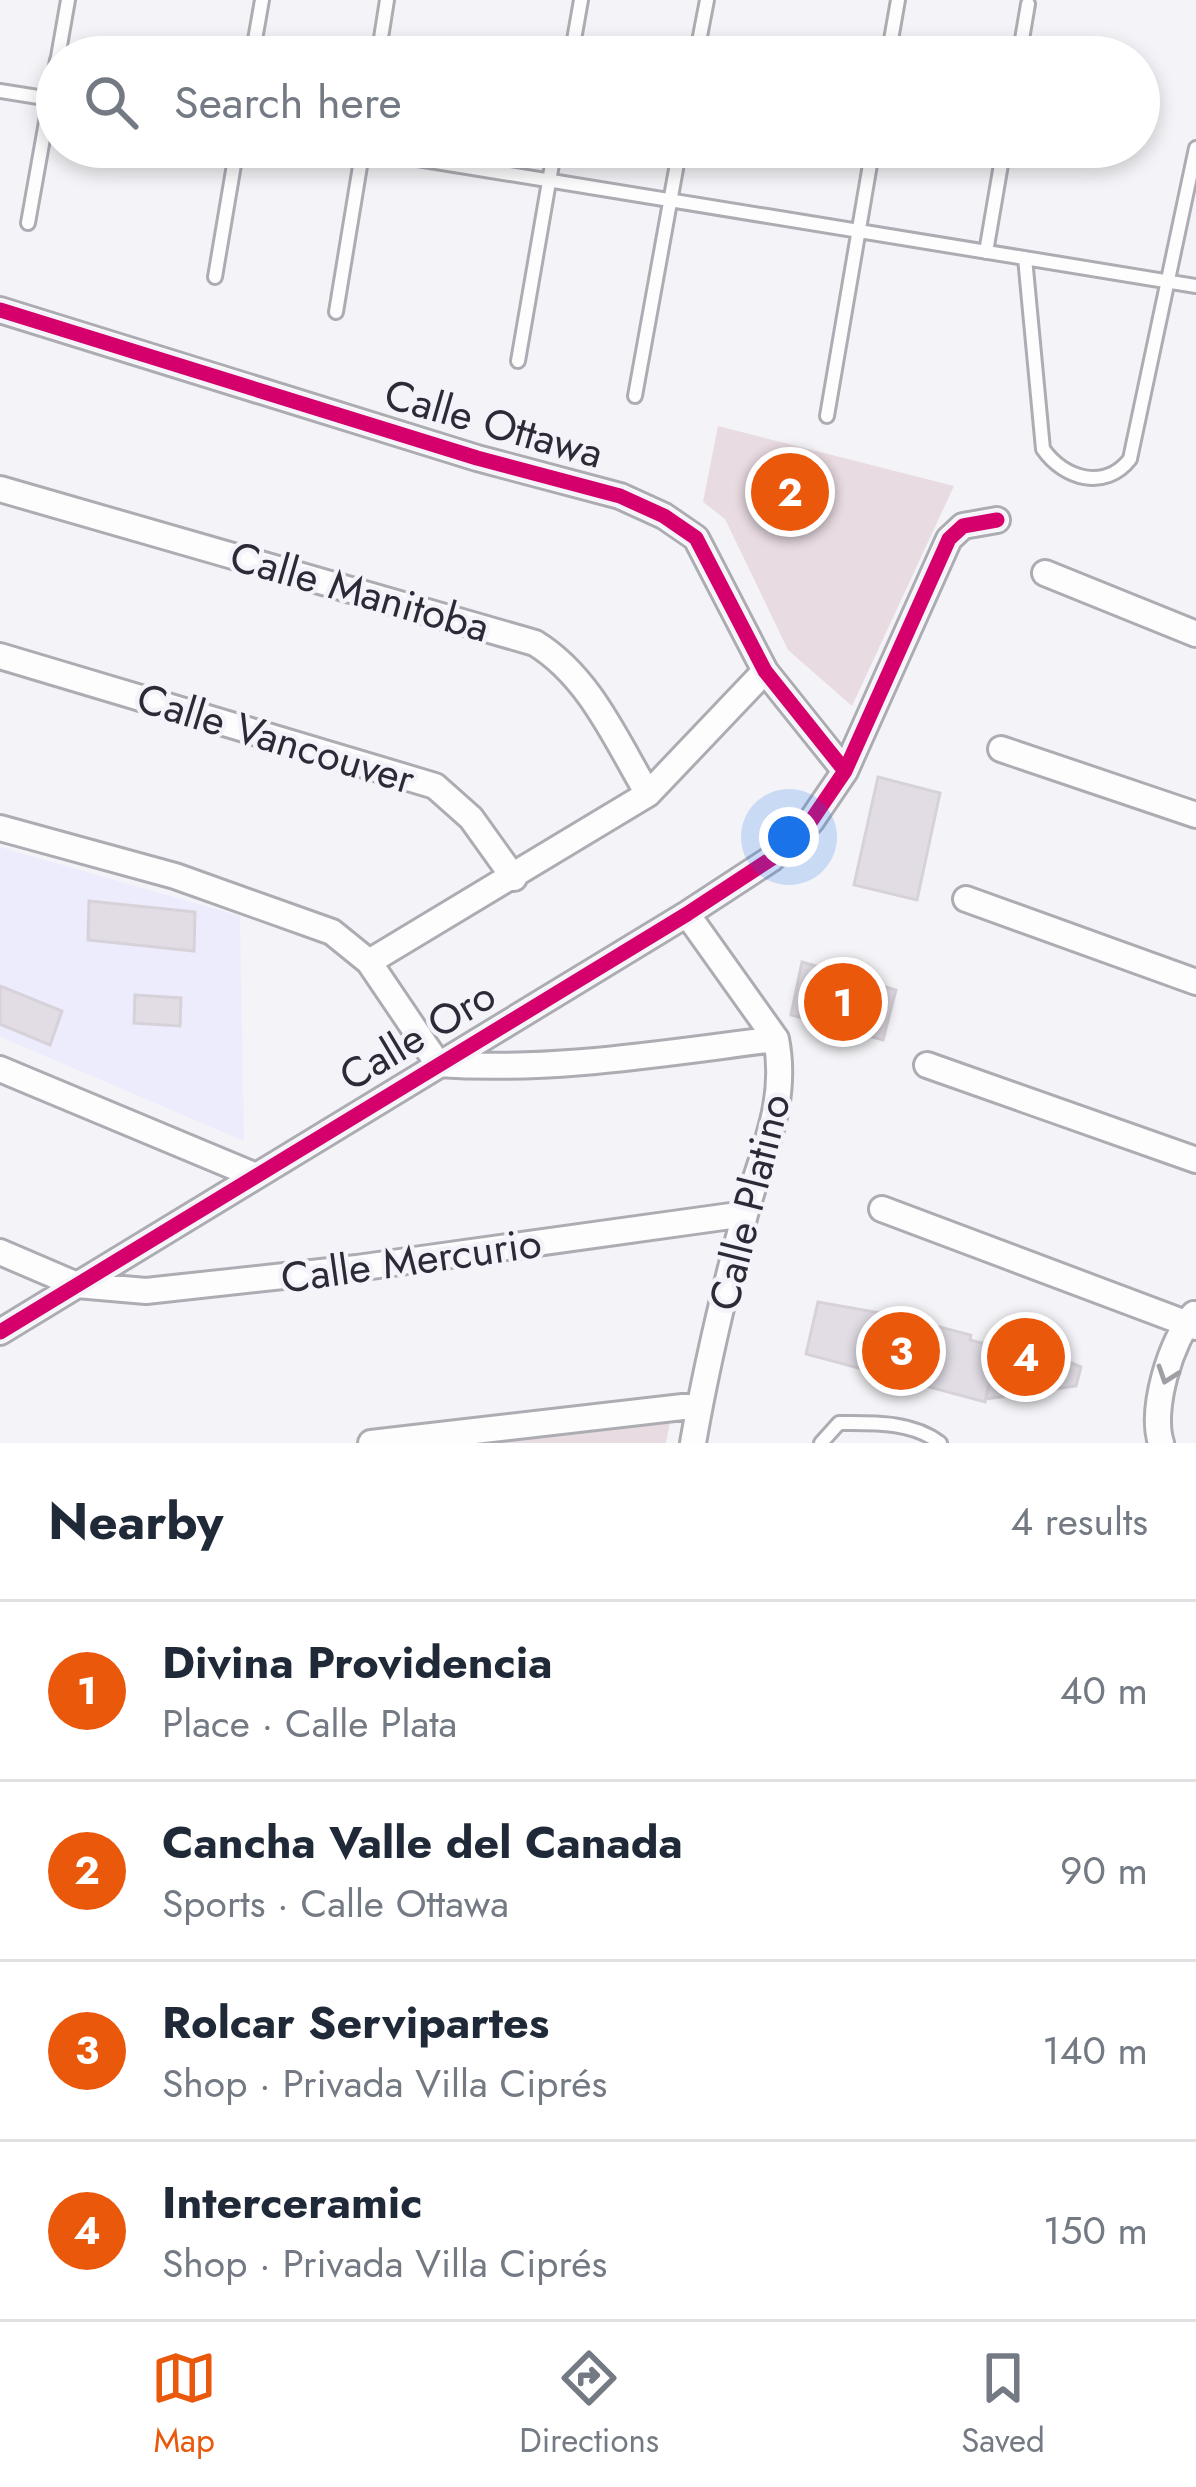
<!DOCTYPE html>
<html lang="en">
<head>
<meta charset="utf-8">
<style>
  :root { --surface:#fff; --page:#f2f2f3; --text:#1f2937; --muted:#747a83; --line:#e0e1e3; --accent:#ea580c }
  body { margin:0; font-family:Jost,sans-serif; background:var(--page); color:var(--text) }
  .you { position:absolute; left:789px; top:837px; width:42px; height:42px; margin:-30px; border:9px solid #fff; border-radius:50%; background:#1a73e8; box-shadow:0 0 0 18px #1a73e833 }
  .badge { display:grid; place-items:center; width:78px; height:78px; border-radius:50%; background:var(--accent); color:#fff; font-size:39px; font-weight:700 }
  .pin { position:absolute; translate:-50% -50%; border:6px solid #fff; box-shadow:0 3px 12px #0006 }
  .list { margin:0; padding:0; list-style:none }
  h2 { display:flex; justify-content:space-between; align-items:center; height:156px; margin:0; padding:0 48px; font-size:51px }
  h2 small { font-size:39px; font-weight:400; color:var(--muted) }
  .list li { display:grid; grid-template-columns:78px 1fr auto; gap:36px; align-items:center; box-sizing:border-box; height:180px; padding:0 48px; border-top:3px solid var(--line) }
  .list b { display:block; font-size:45px; white-space:nowrap }
  .list p { margin:0; font-size:39px; white-space:nowrap; color:var(--muted) }
  .list em { font-size:39px; font-style:normal; color:var(--muted) }
  .icon { flex:none; width:66px; height:66px; fill:none; stroke:currentColor; stroke-width:2; stroke-linecap:round; stroke-linejoin:round }
  .map { position:relative; flex:none; width:1196px; height:1443px; overflow:hidden }
  .search { position:absolute; background:var(--surface); box-shadow:0 6px 18px #0003; left:36px; right:36px; top:36px; height:132px; display:flex; align-items:center; gap:30px; box-sizing:border-box; padding:0 42px; border-radius:66px; color:var(--muted); font-size:45px }
  .sheet { height:876px; background:var(--surface) }
  nav { display:flex; justify-content:space-around; align-items:center; box-sizing:border-box; height:168px; border-top:3px solid var(--line); background:var(--surface); font-size:33px; color:var(--muted) }
  nav a { display:grid; justify-items:center; gap:6px }
  nav .on { color:var(--accent) }
  .map>svg:first-child { display:block }
  .built { fill:#edecfc }
  .green { fill:#e8dbe1 }
  .building { fill:#e2dde5; stroke:#d7d2d9; stroke-width:3 }
  .lines { fill:none; stroke-linecap:round; stroke-linejoin:round }
  .service-casing { stroke:#acacb3; stroke-width:18 }
  .minor-casing { stroke:#acacb3; stroke-width:30 }
  .service { stroke:#fdfdfe; stroke-width:12 }
  .minor { stroke:#fdfdfe; stroke-width:24 }
  .cycleway-casing { stroke:#f3f3f9; stroke-width:22 }
  .cycleway { stroke:#d6006c; stroke-width:15 }
  .oneway { stroke:#9e9ea4 }
  .labels { text-anchor:middle; stroke-width:9; stroke-linejoin:round; paint-order:stroke }
  .street-label { font-size:42px; fill:#2b2a37; stroke:#f3f3f9 }
</style>
</head>
<body>
<div class="map">
<svg width="1196" height="1443" viewBox="0 0 1196 1443">
  <rect width="100%" height="100%" fill="#f4f4f8"/>
  <path class="built" d="M0 847 240 916 244 1141 0 1037Z"/>
  <path class="green" d="M718 426 954 486 852 706 788 650 725 519 703 502Z
    M670 1422 666 1443H482Z"/>
  <path class="building" d="M878 777 940 793 917 900 854 885Z
    M89 901 195 912 194 951 88 940Z
    M802 962 896 990 883 1040 791 1015Z
    M0 986 62 1011 50 1045 0 1024Z
    M135 995 181 998 180 1026 134 1023Z
    M818 1302 897 1316 971 1335 970 1340 997 1347 985 1402 806 1354Z
    M1000 1333 1081 1367 1076 1386 986 1399Z"/>
  <g class="lines">
    <defs>
      <path id="service" d="M58 57 68 0
        M252 57 262 0
        M378 57 387 0
        M571 57 581 0
        M696 57 707 0
        M888 57 898 0
        M1019 57 1028 4
        M0 91 57 100
        M344 147 1196 286
        M28 223 57 60
        M986 252 1004 147
        M1025 258 1043 449C1064 479 1105 491 1130 459L1196 148
        M215 277 237 147
        M336 312 363 148
        M518 361 555 147
        M635 396 680 147
        M827 416 873 147
        M821 1443 839 1423C872 1423 912 1421 940 1443"/>
      <path id="minor" d="M0 310 477 458 620 496 664 516 696 538 765 671 845 771
        M0 489 535 643C590 677 616 740 648 794
        M1045 573 1196 634
        M0 656 435 786 471 818 514 878
        M1001 749 1196 815
        M0 828 175 876 332 932 369 962 438 1064C552 1072 663 1053 776 1039
        M966 899 1196 982
        M687 914 776 1039C789 1104 760 1157 744 1218 724 1292 706 1368 693 1443
        M369 962 648 794 765 671
        M927 1065 1196 1160
        M0 1069 256 1176
        M882 1209 1196 1327
        M0 1252 77 1285 146 1291 357 1268 745 1214
        M0 1332 687 914 771 859 811 821 845 771 949 539 963 526 997 520
        M371 1443 700 1405
        M1161 1443C1150 1409 1171 1340 1194 1314"/>
    </defs>
    <use href="#service" class="service-casing"/>
    <use href="#minor" class="minor-casing"/>
    <use href="#service" class="service"/>
    <use href="#minor" class="minor"/>
    <defs>
      <path id="cycleway" d="M0 310 477 458 620 496 664 516 696 538 765 671 845 771
        M0 1332 687 914 771 859 811 821 845 771 949 539 963 526 997 520"/>
    </defs>
    <use href="#cycleway" class="cycleway-casing"/>
    <use href="#cycleway" class="cycleway"/>
  </g>
  <defs><path id="oneway-chevron" d="M-2-3.5L2.5 0L-2 3.5" fill="none" stroke-width="1.6" stroke-linecap="round" stroke-linejoin="round" transform="scale(3)"/></defs>
  <use class="oneway" href="#oneway-chevron" transform="translate(1167 1375) rotate(109)"/>
  <g class="labels">
    <g class="street-label">
      <text transform="translate(494 423) rotate(16)" y="15">Calle Ottawa</text>
      <text transform="translate(360 591) rotate(16)" y="15">Calle Manitoba</text>
      <text transform="translate(276 738) rotate(17)" y="15">Calle Vancouver</text>
      <text transform="translate(417 1035) rotate(-31)" y="15">Calle Oro</text>
      <text transform="translate(749 1202) rotate(-76)" y="15">Calle Platino</text>
      <text transform="translate(411 1260) rotate(-8)" y="15">Calle Mercurio</text>
    </g>
  </g>
</svg>
<div class="you"></div>
<div class="pin badge" style="left:843px;top:1002px">1</div>
<div class="pin badge" style="left:790px;top:492px">2</div>
<div class="pin badge" style="left:901px;top:1351px">3</div>
<div class="pin badge" style="left:1026px;top:1357px">4</div>
<div class="search"><svg class="icon" aria-label="search" viewBox="0 0 24 24"><circle cx="10" cy="10" r="6"/><path d="M15 15l6 6"/></svg>Search here</div>
</div>
<section class="sheet">
<h2>Nearby<small>4 results</small></h2>
<ul class="list">
<li><span class="badge">1</span><div><b>Divina Providencia</b><p>Place · Calle Plata</p></div><em>40 m</em></li>
<li><span class="badge">2</span><div><b>Cancha Valle del Canada</b><p>Sports · Calle Ottawa</p></div><em>90 m</em></li>
<li><span class="badge">3</span><div><b>Rolcar Servipartes</b><p>Shop · Privada Villa Ciprés</p></div><em>140 m</em></li>
<li><span class="badge">4</span><div><b>Interceramic</b><p>Shop · Privada Villa Ciprés</p></div><em>150 m</em></li>
</ul>
</section>
<nav>
<a class="on"><svg class="icon" aria-label="map" viewBox="0 0 24 24"><path d="M3 6l6-2 6 2 6-2v14l-6 2-6-2-6 2zM9 4v14M15 6v14"/></svg>Map</a>
<a><svg class="icon" aria-label="directions" viewBox="0 0 24 24"><path d="M12 3l9 9-9 9-9-9zM9 14v-3h6M13 9l2 2-2 2"/></svg>Directions</a>
<a><svg class="icon" aria-label="saved" viewBox="0 0 24 24"><path d="M7 4h10v16l-5-4-5 4z"/></svg>Saved</a>
</nav>
</body>
</html>
